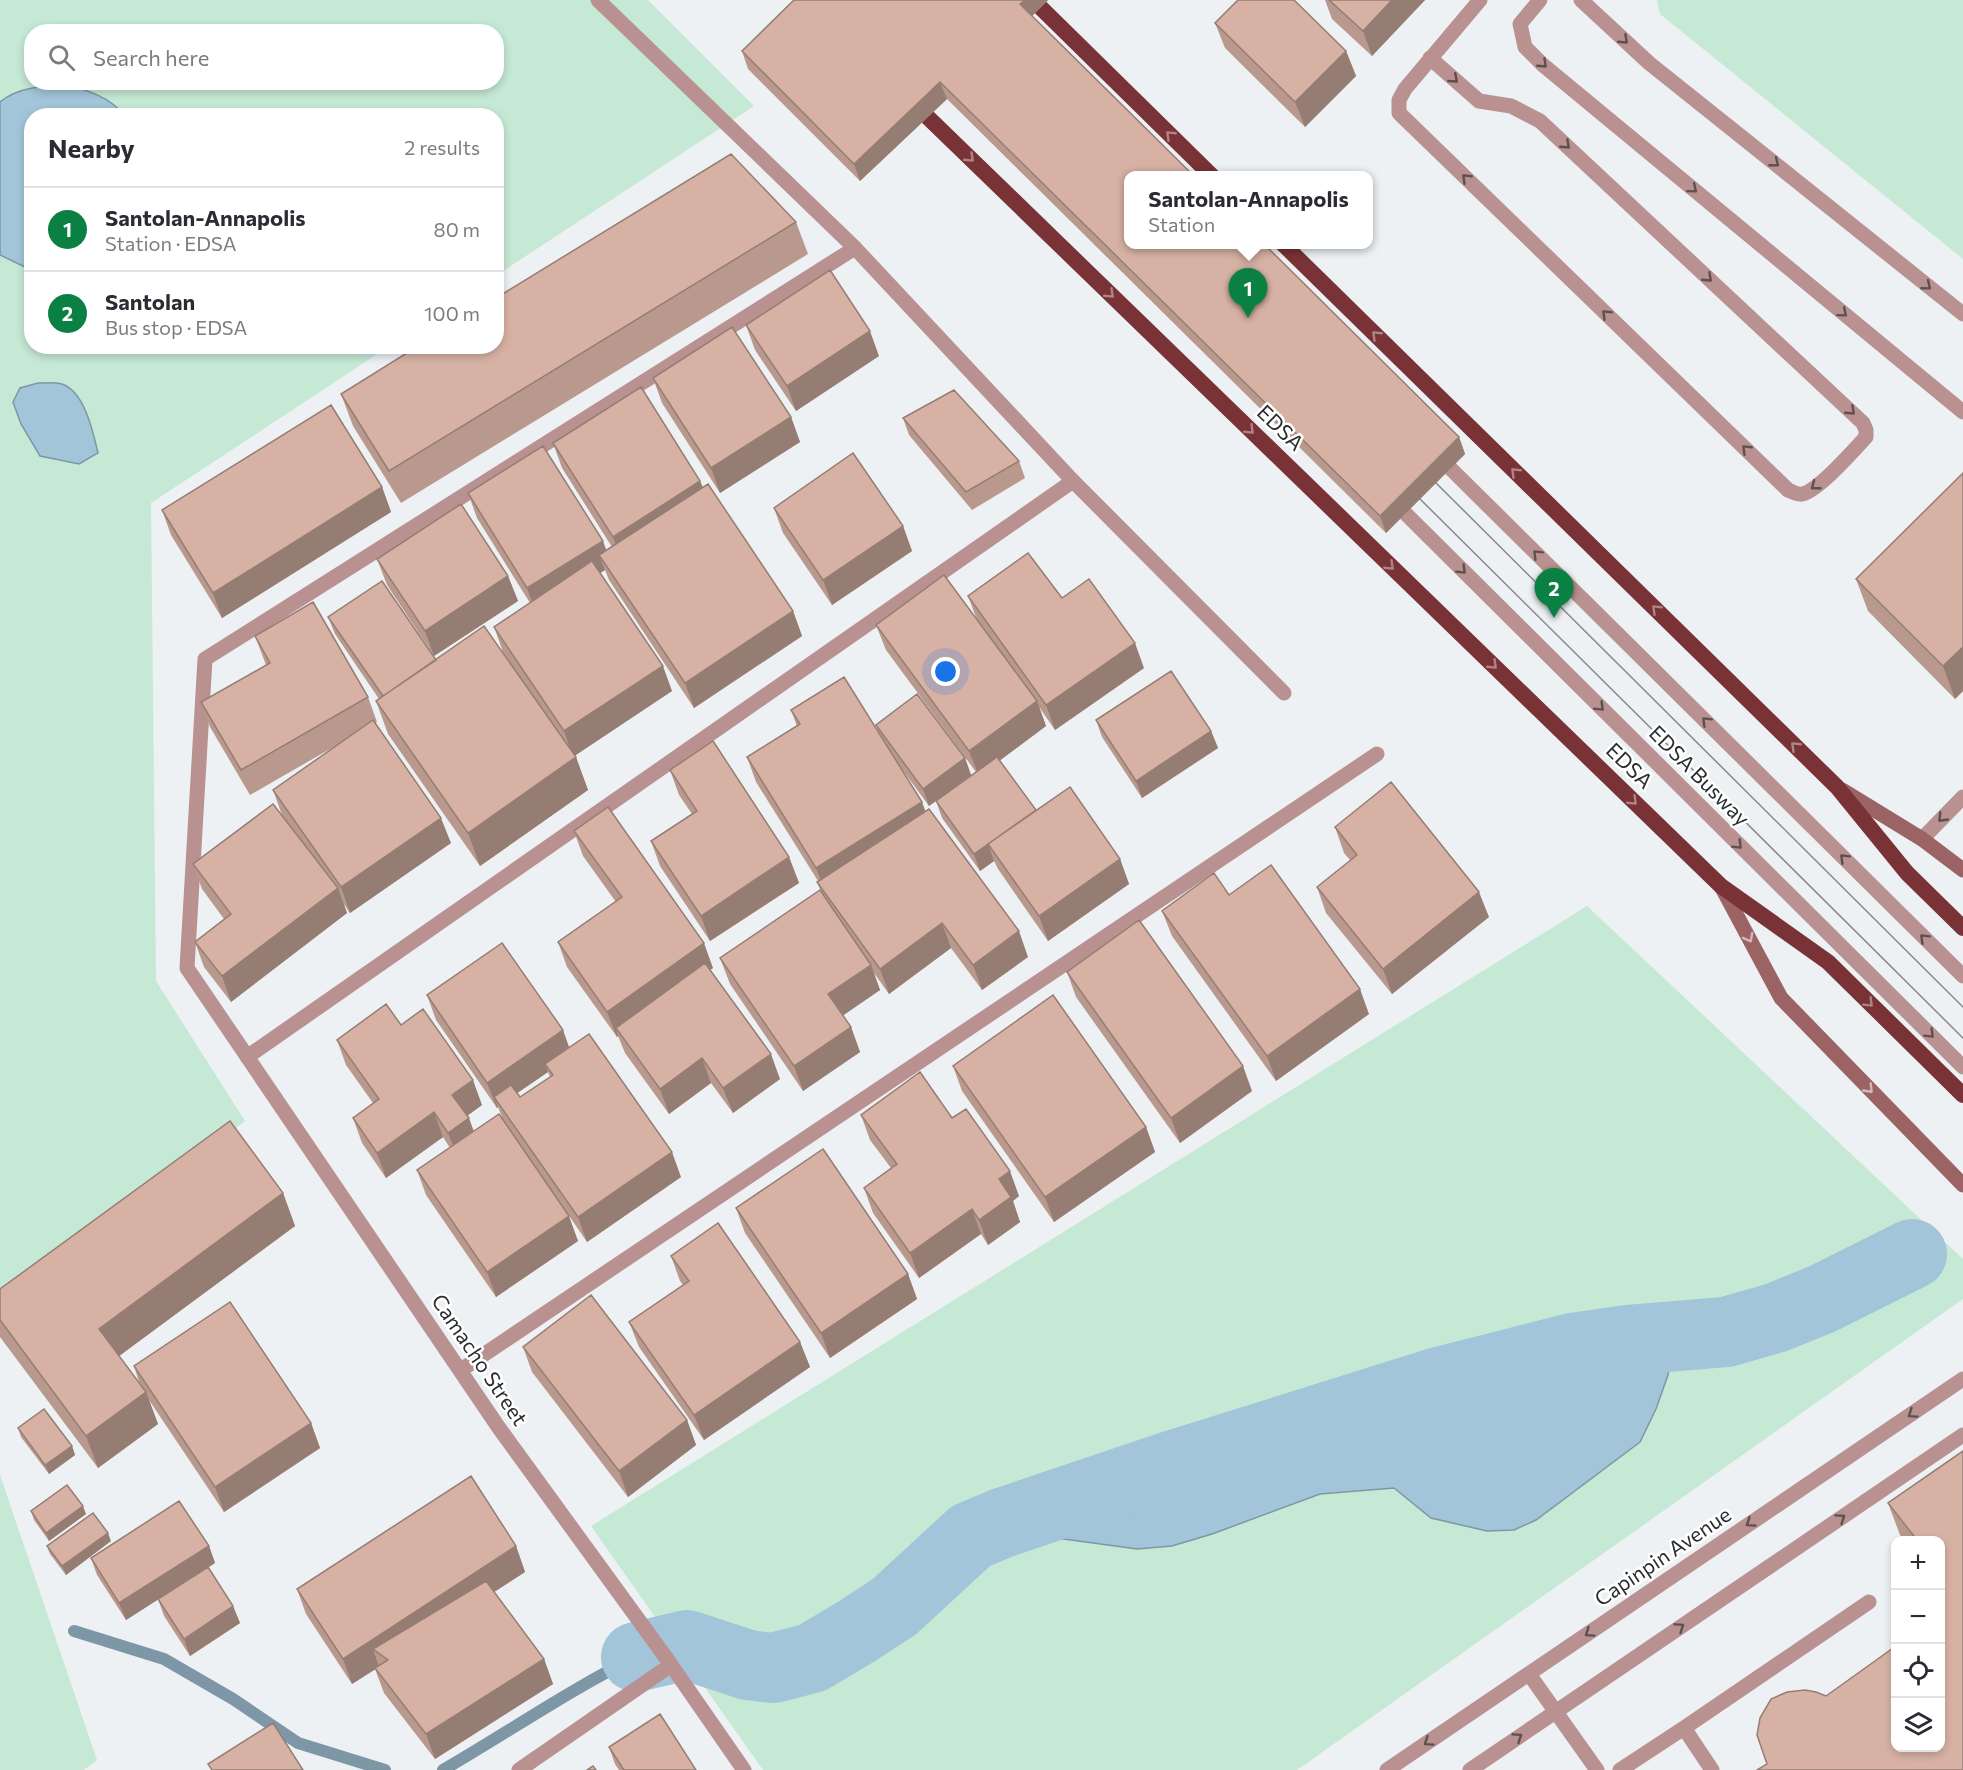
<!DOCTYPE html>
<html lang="en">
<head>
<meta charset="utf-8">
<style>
  :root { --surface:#fff; --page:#f7f7f7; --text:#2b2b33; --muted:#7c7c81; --line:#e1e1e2; --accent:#0b8043 }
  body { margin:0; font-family:Commissioner,sans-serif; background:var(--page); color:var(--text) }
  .controls { position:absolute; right:18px; bottom:18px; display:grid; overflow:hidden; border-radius:12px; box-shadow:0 3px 9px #0003 }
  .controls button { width:54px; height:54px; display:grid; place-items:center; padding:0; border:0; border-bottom:2px solid var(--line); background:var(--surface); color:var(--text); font:30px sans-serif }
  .you { position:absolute; left:946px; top:672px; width:21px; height:21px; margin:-15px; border:4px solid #fff; border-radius:50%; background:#1a73e8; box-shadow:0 0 0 9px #1a73e833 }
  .badge { display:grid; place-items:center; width:39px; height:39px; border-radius:50%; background:var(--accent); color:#fff; font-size:20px; font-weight:700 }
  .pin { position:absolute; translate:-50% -50px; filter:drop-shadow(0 2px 3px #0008) }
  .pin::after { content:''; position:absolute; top:32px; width:21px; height:18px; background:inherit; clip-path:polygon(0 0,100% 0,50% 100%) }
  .popup { position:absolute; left:1124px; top:171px; width:249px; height:78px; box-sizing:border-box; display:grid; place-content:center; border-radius:12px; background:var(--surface); filter:drop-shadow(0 2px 4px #0005); font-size:20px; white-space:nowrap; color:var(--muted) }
  .popup b { font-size:22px; color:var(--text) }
  .popup::after { content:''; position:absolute; left:50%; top:100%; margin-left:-12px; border:12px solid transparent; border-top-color:var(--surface) }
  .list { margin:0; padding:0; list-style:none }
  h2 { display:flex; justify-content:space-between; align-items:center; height:78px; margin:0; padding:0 24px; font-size:26px }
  h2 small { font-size:20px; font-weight:400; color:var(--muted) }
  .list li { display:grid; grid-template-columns:39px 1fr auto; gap:18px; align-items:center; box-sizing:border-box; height:84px; padding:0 24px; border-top:2px solid var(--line) }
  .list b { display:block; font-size:22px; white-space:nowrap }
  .list p { margin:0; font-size:20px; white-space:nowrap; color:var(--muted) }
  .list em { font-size:20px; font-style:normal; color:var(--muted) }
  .icon { flex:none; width:33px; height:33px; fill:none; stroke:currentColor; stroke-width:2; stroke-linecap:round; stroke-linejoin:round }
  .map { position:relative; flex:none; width:1963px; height:1770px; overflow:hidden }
  .search { position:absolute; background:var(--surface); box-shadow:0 3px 9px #0003; left:24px; top:24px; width:480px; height:66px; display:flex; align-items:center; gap:15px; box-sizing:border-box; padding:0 21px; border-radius:24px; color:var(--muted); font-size:22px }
  .panel { position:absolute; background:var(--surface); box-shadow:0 3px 9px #0003; left:24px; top:108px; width:480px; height:246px; border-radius:24px }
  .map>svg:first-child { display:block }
  .green { fill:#c5e9d4; fill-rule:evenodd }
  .water { fill:#a2c5d9; stroke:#7e97a6; stroke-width:1.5 }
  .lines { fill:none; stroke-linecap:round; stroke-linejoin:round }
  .stream { stroke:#7e97a6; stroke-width:12 }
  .river { stroke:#a2c5d9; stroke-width:70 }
  .service { stroke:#b99190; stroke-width:15 }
  .minor { stroke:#b99190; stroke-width:15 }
  .secondary { stroke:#9b6363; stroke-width:15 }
  .trunk { stroke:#793236; stroke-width:16 }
  .tram { stroke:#87898b; stroke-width:1.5 }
  .wall { fill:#b9998d; fill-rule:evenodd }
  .shaded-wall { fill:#967d73 }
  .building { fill:#d7b2a4; stroke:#967d73; stroke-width:1.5 }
  .oneway { stroke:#5d5050 }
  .oneway2 { stroke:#af8486 }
  .oneway3 { stroke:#d2b9b9 }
  .labels { text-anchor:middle; stroke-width:5; stroke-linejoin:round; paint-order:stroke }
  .street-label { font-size:21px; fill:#2b2d2e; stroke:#fff }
</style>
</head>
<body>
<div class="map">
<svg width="1963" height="1770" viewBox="0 0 1963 1770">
  <rect width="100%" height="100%" fill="#edf1f4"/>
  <path class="green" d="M0 0H648L754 106 497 275 496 116H32V346L388 347 151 503 156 981 245 1121 0 1312ZM32 32H496V82H32Z
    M1657 0H1963V259L1660 14Z
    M1587 906 1963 1259V1299L1297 1770H763L591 1526Z
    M0 1475 97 1760 84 1770H0Z"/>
  <path class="water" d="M66 85C87 90 110 97 124 115L32 116 31 270 0 255V102C18 87 43 86 66 85Z
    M38 383C45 383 55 382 62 384 85 392 93 432 98 453L79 464 40 456 21 424 13 402 20 388Z
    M1655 1346 1671 1356 1668 1375 1656 1409 1640 1442 1536 1520 1514 1530 1487 1531 1431 1518 1394 1488 1320 1494 1212 1534 1172 1546 1137 1549 1049 1537 1018 1528 1243 1453 1452 1388 1592 1354Z"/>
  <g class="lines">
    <path class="stream" d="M74 1631 164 1659 233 1699 298 1743 385 1770
      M443 1770C507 1733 569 1690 636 1657"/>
    <path class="river" d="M636 1657 687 1645 748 1665 773 1668 812 1658 854 1633 894 1607 971 1536 1002 1523 1171 1466 1439 1382 1573 1348 1628 1340 1726 1332 1775 1318 1822 1299 1912 1254"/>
    <path class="service" d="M598 0 855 248 1073 481 1284 693
      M1540 0 1520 24 1525 47 1543 65 1963 412
      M1581 0 1649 63 1963 314
      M1430 58 1479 101 1511 106 1540 121 1863 423 1866 430V437C1855 449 1817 492 1802 494 1797 495 1793 492 1788 490L1399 113V100L1405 89 1480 0
      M1450 468 1963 976
      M1406 514 1963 1067
      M1529 1674 1597 1770
      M1684 1728 1712 1770
      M1387 1770 1963 1379
      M1470 1770 1963 1435
      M1620 1770 1684 1728 1869 1602"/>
    <path class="minor" d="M1922 839 1963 797
      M247 1057 1073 481
      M461 1370 1377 754
      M519 1770 671 1665
      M744 1770 667 1659 499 1428 187 968 205 659 855 248"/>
    <path class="secondary" d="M1842 790 1922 839 1963 870
      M1721 886 1781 998 1963 1185"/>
    <path class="trunk" d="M1033 0 1212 176
      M911 101 1721 886 1828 962 1963 1095
      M1283 244 1837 787 1907 873 1963 928"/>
    <path class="tram" d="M1436 483 1963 1007
      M1420 499 1963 1038"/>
  </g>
  <path class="wall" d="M794 0H1048L1032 16 1459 437 1465 454 1386 533 947 99 860 181 748 69 742 51Z
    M1325 0H1425L1372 56 1332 19Z
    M1215 23 1346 51 1356 76 1305 127 1225 48Z
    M796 222 808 254 401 503 353 426 341 394Z
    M746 325 879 356 796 411 755 350Z
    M653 378 791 417 800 442 720 493 662 403Z
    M903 418 1019 461 1025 478 972 510 909 435Z
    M553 443 700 481 703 487 793 611 802 636 694 708 609 580 605 570 600 573 672 691 575 755 588 790 480 866 388 734 376 701 379 699 335 634 328 617 436 660 518 674 503 652 494 627 530 603 477 518 468 493 606 550 612 547 562 468Z
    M1963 473V691L1955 699 1868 611 1856 579Z
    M382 487 391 512 222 618 171 535 162 510Z
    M774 508 903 526 912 551 832 605 783 533Z
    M377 559 508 576 518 601 434 656 387 585Z
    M968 596 1062 598 1144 668 1055 730 1039 707 1046 726 1000 760 1036 811 1120 859 1129 884 1048 941 998 869 994 861 980 871 942 818 936 801 929 806 896 761 922 802 925 811 1028 957 982 990 951 948 889 994 874 973 880 990 843 1015 851 1027 860 1052 803 1091 730 984 720 958 821 892 817 882 818 881 756 782 747 757 797 726 791 710 879 734 876 725 965 758 971 775 944 795 976 772 886 650 876 625 977 620Z
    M255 636 368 697 377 722 375 723 451 843 350 913 343 903 347 913 231 1002 204 967 195 942 224 919 202 889 193 864 282 815 273 790 337 745 250 795 210 727 201 702 266 665Z
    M1096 720 1211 731 1218 748 1142 798 1102 737Z
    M670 770 789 857 799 883 710 941 660 866 651 841 692 814 679 795Z
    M1335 827 1489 917 1392 994 1326 913 1317 887 1351 861 1344 853Z
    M574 831 713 968 710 970 780 1079 733 1113 711 1083 669 1114 625 1053 618 1036 617 1037 567 967 558 942 616 902 583 856Z
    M1229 895 1369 1014 1276 1081 1172 936 1162 911Z
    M1067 972 1252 1091 1180 1143 1076 997Z
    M427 995 569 1048 681 1177 587 1242 563 1207 578 1241 496 1297 426 1195 417 1170 450 1148 443 1137 386 1178 362 1143 353 1118 373 1103 346 1065 337 1040 401 1025 482 1105 467 1116 474 1132 502 1117 498 1107 497 1108 436 1020ZM548 1072 550 1077 520 1097 517 1093Z
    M953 1066 1146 1127 1155 1152 1054 1222 962 1091Z
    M861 1115 952 1118 1019 1196 1013 1201 1020 1222 988 1245 981 1234 919 1278 873 1213 864 1188 891 1168 870 1140Z
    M283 1193 295 1226 119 1356 140 1385 134 1366 311 1423 320 1448 224 1512 149 1400 158 1424 98 1468 0 1337V1289Z
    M736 1208 908 1274 917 1299 830 1358 745 1233Z
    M671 1256 800 1342 810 1367 704 1440 639 1347 629 1322 683 1285 680 1281Z
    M523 1347 687 1420 696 1445 628 1497 532 1372Z
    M18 1428 72 1446 75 1455 49 1474 21 1437Z
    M1963 1451V1770L1767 1764 1941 1748V1540H1904L1900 1535 1888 1503Z
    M31 1511 86 1514 49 1541 34 1520Z
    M111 1541 66 1575 50 1554 47 1546Z
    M209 1546 215 1563 126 1620 97 1575 91 1558Z
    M516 1546 525 1572 494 1592 544 1659 553 1684 435 1759 384 1693 375 1669 352 1684 306 1614 297 1589Z
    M158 1599 233 1606 240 1623 190 1656 164 1616Z
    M609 1747 696 1770H619L615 1764Z"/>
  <path class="shaded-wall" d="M1025 0H1048L1027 21 1020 4Z
    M1392 0H1425L1372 56 1363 31Z
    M1346 51 1356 76 1305 127 1295 102Z
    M940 82 947 99 860 181 854 164Z
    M870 331 879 356 796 411 787 386Z
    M791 417 800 442 720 493 711 468Z
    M1459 437 1465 454 1386 533 1380 516Z
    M700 481 710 506 622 562 613 537Z
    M382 487 391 512 222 618 213 593Z
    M903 526 912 551 832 605 823 580Z
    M603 541 612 566 599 555 605 570 536 613 527 588Z
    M508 576 518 601 434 656 425 631Z
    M793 611 802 636 694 708 685 683Z
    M1135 643 1144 668 1055 730 1046 705Z
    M1963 647V691L1955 699 1943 666Z
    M663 666 672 691 573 757 564 731Z
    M1037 701 1046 726 979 776 969 751Z
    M1211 731 1218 748 1142 798 1136 781Z
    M576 757 588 790 480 866 468 833Z
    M965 758 971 775 929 806 923 789Z
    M922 802 931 827 826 893 816 868Z
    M1036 810 988 844 994 861 980 871 974 854Z
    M441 818 451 843 350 913 341 887Z
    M789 857 799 883 710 941 701 916Z
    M1120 859 1129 884 1048 941 1039 916Z
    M338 888 347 913 231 1002 222 976Z
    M1479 892 1489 917 1392 994 1383 969Z
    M942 923 951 948 889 994 880 969Z
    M1019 931 1028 957 982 990 973 965Z
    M704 943 713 968 620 1035 616 1028 618 1036 617 1037 607 1012Z
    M871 965 880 990 838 1019 828 994Z
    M1360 989 1369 1014 1276 1081 1267 1056Z
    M851 1027 860 1052 803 1091 794 1066Z
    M563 1030 572 1055 545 1064 548 1072 500 1105 494 1097 498 1107 497 1108 487 1083Z
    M771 1054 780 1079 733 1113 723 1088Z
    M702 1058 711 1083 669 1114 660 1089Z
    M1243 1066 1252 1091 1180 1143 1171 1118Z
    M473 1080 482 1105 461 1120 452 1095Z
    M434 1112 443 1137 386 1178 377 1153Z
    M469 1118 478 1143 458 1158 448 1133Z
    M1146 1127 1155 1152 1054 1222 1045 1197Z
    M672 1152 681 1177 587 1242 578 1217Z
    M1010 1171 1019 1196 1013 1201 1020 1222 988 1245 979 1220 999 1179Z
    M283 1193 295 1226 111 1362 99 1329Z
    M972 1209 981 1234 919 1278 910 1253Z
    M569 1216 578 1241 496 1297 487 1272Z
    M908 1274 917 1299 830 1358 821 1333Z
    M800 1342 810 1367 704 1440 694 1415Z
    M146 1392 158 1424 98 1468 86 1436Z
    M687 1420 696 1445 628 1497 619 1471Z
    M311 1423 320 1448 224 1512 215 1487Z
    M72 1446 75 1455 49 1474 45 1465Z
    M83 1506 86 1514 49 1541 46 1533Z
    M108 1533 111 1541 66 1575 62 1566Z
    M209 1546 215 1563 126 1620 119 1603Z
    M516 1546 525 1572 388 1660 373 1649 379 1667 352 1684 343 1659Z
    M233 1606 240 1623 190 1656 184 1639Z
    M544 1659 553 1684 435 1759 426 1734Z"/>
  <path class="building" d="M794 0H1025L1020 4 1194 176H1128V244H1264L1459 437 1380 516 940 82 854 164 742 51Z
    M1238 0H1294L1346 51 1295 102 1215 23Z
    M1329 0H1392L1363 31Z
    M731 154 796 222 389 471 341 394 418 346H496V298Z
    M830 270 870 331 787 386 746 325Z
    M732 327 791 417 711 468 653 378Z
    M641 387 700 481 613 537 553 443Z
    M954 390 1019 461 966 492 903 418Z
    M331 405 382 487 213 593 162 510Z
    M543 446 603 541 527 588 468 493Z
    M853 453 903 526 823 580 774 508Z
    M1963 473V647L1943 666 1856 579Z
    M708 484 793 611 685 683 599 555Z
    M461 504 508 576 425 631 377 559Z
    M1028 553 1062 598 1089 579 1135 643 1046 705 968 596Z
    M592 561 663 666 564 731 494 627Z
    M944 575 1037 701 969 751 876 625Z
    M382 581 436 660 383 696 328 617Z
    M313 602 368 697 241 770 201 702 270 663 255 636Z
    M484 626 576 757 468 833 376 701Z
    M1171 671 1211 731 1136 781 1096 720Z
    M844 677 922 802 816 868 747 757 800 724 791 710Z
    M917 694 965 758 923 789 876 725Z
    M373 720 441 818 341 887 273 790Z
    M713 741 789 857 701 916 651 841 697 811 670 770Z
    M997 757 1036 810 974 854 936 801Z
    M1391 782 1479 892 1383 969 1317 887 1357 855 1335 827Z
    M1070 787 1120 859 1039 916 988 844Z
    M273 804 338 888 222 976 195 942 231 914 193 864Z
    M608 807 704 943 607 1012 558 942 622 897 574 831Z
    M929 809 1019 931 973 965 942 923 880 969 817 882Z
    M1271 865 1360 989 1267 1056 1162 911 1214 873 1229 895Z
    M820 890 871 965 828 994 851 1027 794 1066 720 958Z
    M1139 920 1243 1066 1171 1118 1067 972Z
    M502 943 563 1030 487 1083 427 995Z
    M705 963 771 1054 723 1088 702 1058 660 1089 616 1028Z
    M1053 995 1146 1127 1045 1197 953 1066Z
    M386 1004 401 1025 423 1009 473 1080 452 1095 469 1118 448 1133 434 1112 377 1153 353 1118 379 1099 337 1040Z
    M589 1034 672 1152 578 1217 494 1097 511 1085 520 1097 553 1075 545 1064Z
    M920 1072 952 1118 966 1109 1010 1171 999 1179 1011 1197 979 1220 972 1209 910 1253 864 1188 897 1164 861 1115Z
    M499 1114 569 1216 487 1272 417 1170Z
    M230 1121 283 1193 99 1329 146 1392 86 1436 0 1320V1289Z
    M823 1149 908 1274 821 1333 736 1208Z
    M718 1223 800 1342 694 1415 629 1322 689 1281 671 1256Z
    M591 1295 687 1420 619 1471 523 1347Z
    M230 1302 311 1423 215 1487 134 1366Z
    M44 1409 72 1446 45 1465 18 1428Z
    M1963 1451V1770H1757L1767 1764 1757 1735 1760 1718 1771 1699 1787 1692 1805 1690 1816 1692 1826 1696 1896 1646V1748H1941V1540H1917L1888 1503Z
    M471 1476 516 1546 343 1659 297 1589Z
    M67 1485 83 1506 46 1533 31 1511Z
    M179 1501 209 1546 119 1603 91 1558Z
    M93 1513 108 1533 62 1566 47 1546Z
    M208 1567 233 1606 184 1639 158 1599Z
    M486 1581 544 1659 426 1734 375 1668 388 1660 373 1649Z
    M660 1714 696 1770H624L609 1747Z
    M273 1723 303 1770H212L208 1764Z
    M593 1766 596 1770H587Z"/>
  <defs><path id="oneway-chevron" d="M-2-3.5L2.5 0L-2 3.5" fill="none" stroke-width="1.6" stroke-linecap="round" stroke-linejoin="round" transform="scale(1.5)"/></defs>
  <g class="oneway">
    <use href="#oneway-chevron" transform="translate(1624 40) rotate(43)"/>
    <use href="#oneway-chevron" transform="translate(1543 64) rotate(43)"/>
    <use href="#oneway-chevron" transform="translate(1454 79) rotate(41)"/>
    <use href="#oneway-chevron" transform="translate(1566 145) rotate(43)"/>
    <use href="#oneway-chevron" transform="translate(1775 163) rotate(39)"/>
    <use href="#oneway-chevron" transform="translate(1466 178) rotate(-136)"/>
    <use href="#oneway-chevron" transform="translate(1693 189) rotate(40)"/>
    <use href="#oneway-chevron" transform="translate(1708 278) rotate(43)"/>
    <use href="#oneway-chevron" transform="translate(1927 286) rotate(39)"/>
    <use href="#oneway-chevron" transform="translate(1843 313) rotate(40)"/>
    <use href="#oneway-chevron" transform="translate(1606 314) rotate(-136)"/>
    <use href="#oneway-chevron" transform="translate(1851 411) rotate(43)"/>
    <use href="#oneway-chevron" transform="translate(1746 449) rotate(-136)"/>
    <use href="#oneway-chevron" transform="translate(1815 486) rotate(142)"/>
    <use href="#oneway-chevron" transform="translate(1537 554) rotate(-135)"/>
    <use href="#oneway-chevron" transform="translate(1462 570) rotate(45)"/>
    <use href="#oneway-chevron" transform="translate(1600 707) rotate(45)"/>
    <use href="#oneway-chevron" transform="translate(1706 721) rotate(-135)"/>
    <use href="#oneway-chevron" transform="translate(1942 818) rotate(134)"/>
    <use href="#oneway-chevron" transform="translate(1738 845) rotate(45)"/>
    <use href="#oneway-chevron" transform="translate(1844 858) rotate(-135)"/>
    <use href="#oneway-chevron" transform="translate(1924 938) rotate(-135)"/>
    <use href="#oneway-chevron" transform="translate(1930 1034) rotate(45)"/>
    <use href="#oneway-chevron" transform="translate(1912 1414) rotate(146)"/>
    <use href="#oneway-chevron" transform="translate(1841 1518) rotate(-34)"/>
    <use href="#oneway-chevron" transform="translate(1750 1523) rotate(146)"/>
    <use href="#oneway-chevron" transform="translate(1680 1627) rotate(-34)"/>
    <use href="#oneway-chevron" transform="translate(1589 1633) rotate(146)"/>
    <use href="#oneway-chevron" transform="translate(1518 1737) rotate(-34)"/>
    <use href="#oneway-chevron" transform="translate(1428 1742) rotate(146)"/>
  </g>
  <g class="oneway2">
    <use href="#oneway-chevron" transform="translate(1170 135) rotate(-136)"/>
    <use href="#oneway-chevron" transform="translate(970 158) rotate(44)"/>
    <use href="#oneway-chevron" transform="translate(1110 294) rotate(44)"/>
    <use href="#oneway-chevron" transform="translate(1376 335) rotate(-136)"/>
    <use href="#oneway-chevron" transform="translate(1250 430) rotate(44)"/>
    <use href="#oneway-chevron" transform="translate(1515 472) rotate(-136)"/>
    <use href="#oneway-chevron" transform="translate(1390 566) rotate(44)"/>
    <use href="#oneway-chevron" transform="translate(1656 609) rotate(-136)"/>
    <use href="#oneway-chevron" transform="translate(1493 665) rotate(44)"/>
    <use href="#oneway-chevron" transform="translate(1795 746) rotate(-136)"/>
    <use href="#oneway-chevron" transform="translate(1633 801) rotate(44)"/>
    <use href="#oneway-chevron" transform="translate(1869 1003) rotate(45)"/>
  </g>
  <g class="oneway3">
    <use href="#oneway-chevron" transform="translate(1749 938) rotate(62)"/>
    <use href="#oneway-chevron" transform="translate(1869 1089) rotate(46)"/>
  </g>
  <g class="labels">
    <g class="street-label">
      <text transform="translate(1280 428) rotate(44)" y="7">EDSA</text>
      <text transform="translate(1629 766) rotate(44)" y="7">EDSA</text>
      <text transform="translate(1699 776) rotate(45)" y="7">EDSA Busway</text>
      <text transform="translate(479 1360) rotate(56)" y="7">Camacho Street</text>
      <text transform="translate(1663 1557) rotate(-34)" y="7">Capinpin Avenue</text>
    </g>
  </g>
</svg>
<div class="controls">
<button>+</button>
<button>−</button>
<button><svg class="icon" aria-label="locate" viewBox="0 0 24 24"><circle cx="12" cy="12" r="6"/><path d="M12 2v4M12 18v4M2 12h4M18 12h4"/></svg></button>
<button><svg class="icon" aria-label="layers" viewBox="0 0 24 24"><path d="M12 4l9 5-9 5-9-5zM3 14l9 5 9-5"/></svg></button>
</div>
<div class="you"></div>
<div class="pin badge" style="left:1248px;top:318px">1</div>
<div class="popup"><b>Santolan-Annapolis</b>Station</div>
<div class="pin badge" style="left:1554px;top:618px">2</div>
<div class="search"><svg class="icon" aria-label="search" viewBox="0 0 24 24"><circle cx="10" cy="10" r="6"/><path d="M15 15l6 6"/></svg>Search here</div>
<section class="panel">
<h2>Nearby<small>2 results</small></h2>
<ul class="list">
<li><span class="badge">1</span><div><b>Santolan-Annapolis</b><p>Station · EDSA</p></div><em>80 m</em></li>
<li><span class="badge">2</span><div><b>Santolan</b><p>Bus stop · EDSA</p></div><em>100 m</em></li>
</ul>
</section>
</div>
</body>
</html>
